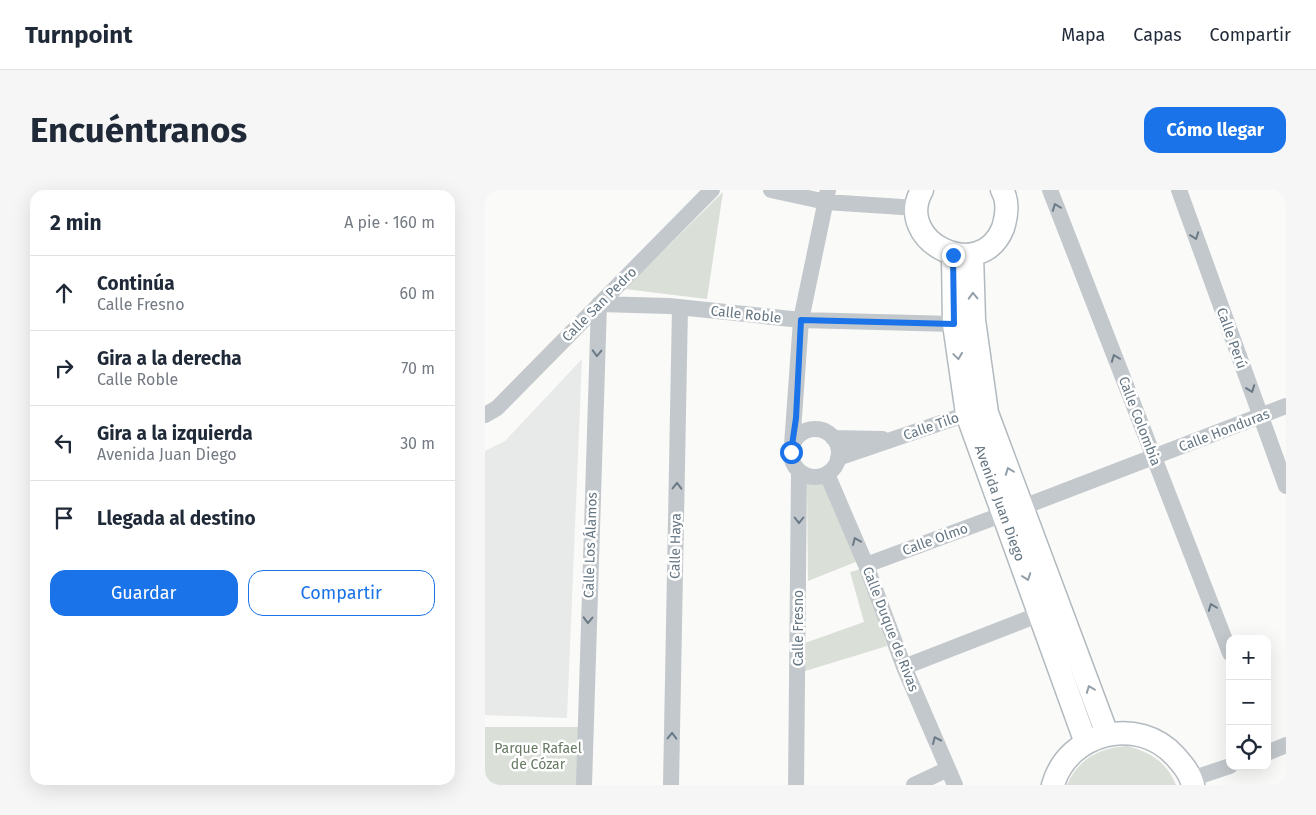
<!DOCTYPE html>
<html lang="es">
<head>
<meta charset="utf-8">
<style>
  :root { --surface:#fff; --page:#f6f6f7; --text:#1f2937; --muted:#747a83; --line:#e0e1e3; --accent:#1a73e8 }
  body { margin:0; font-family:"Fira Sans",sans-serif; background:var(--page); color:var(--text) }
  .controls { position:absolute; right:15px; bottom:15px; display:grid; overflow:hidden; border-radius:10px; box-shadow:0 5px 20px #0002 }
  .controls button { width:45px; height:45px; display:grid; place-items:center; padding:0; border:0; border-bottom:1px solid var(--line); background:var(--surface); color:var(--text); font:25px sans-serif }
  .stop { position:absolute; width:15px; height:15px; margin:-11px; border:4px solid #1a73e8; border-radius:50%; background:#fff }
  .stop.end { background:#1a73e8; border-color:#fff; box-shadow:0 1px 5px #0008 }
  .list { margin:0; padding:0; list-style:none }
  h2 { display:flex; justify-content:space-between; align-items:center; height:65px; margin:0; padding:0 20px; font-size:21px }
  h2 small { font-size:16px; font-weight:400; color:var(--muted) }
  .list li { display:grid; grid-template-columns:32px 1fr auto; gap:15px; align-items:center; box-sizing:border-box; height:75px; padding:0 20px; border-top:1px solid var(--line) }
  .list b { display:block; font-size:19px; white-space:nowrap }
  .list p { margin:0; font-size:16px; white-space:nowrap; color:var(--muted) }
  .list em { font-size:16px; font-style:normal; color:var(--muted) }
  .actions { display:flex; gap:10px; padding:15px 20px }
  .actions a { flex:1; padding:11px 0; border:1px solid var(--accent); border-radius:15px; text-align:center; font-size:18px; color:var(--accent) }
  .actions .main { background:var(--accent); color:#fff }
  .icon { flex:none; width:28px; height:28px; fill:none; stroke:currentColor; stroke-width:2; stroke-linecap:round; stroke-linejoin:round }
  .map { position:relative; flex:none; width:801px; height:595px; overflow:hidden; border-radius:15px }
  header { display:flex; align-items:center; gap:30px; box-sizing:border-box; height:70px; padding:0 25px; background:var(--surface); border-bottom:1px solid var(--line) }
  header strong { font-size:24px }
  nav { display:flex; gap:28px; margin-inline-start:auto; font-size:18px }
  .intro { display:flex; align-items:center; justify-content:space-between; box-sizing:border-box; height:120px; padding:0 30px }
  h1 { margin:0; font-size:35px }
  .button { padding:12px 22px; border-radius:15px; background:var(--accent); color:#fff; font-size:18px; font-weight:700 }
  main { display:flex; gap:30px; padding:0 30px }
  aside { flex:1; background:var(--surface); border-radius:15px; box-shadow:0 5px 20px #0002 }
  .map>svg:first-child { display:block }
  .built { fill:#e8e9e9 }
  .green { fill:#dadfd7 }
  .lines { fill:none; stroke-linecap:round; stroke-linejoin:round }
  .secondary-casing { stroke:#b3babf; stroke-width:25 }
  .street { stroke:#c3c8cc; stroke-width:16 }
  .secondary { stroke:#fff; stroke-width:22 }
  .oneway { stroke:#6a7a87 }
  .oneway2 { stroke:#939fa8 }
  .route { stroke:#1a73e8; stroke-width:6 }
  .labels { text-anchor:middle; stroke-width:5; stroke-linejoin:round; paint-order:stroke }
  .street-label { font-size:14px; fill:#657683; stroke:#fff }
  .park-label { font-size:14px; fill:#687a64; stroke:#fff }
</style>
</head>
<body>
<header>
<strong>Turnpoint</strong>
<nav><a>Mapa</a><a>Capas</a><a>Compartir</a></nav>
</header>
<div class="intro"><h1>Encuéntranos</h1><a class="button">Cómo llegar</a></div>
<main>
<aside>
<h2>2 min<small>A pie · 160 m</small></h2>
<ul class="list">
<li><svg class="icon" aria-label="ahead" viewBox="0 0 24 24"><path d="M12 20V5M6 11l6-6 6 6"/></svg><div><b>Continúa</b><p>Calle Fresno</p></div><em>60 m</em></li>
<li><svg class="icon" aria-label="right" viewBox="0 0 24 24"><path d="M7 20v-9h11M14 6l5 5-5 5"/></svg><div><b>Gira a la derecha</b><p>Calle Roble</p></div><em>70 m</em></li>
<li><svg class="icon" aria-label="left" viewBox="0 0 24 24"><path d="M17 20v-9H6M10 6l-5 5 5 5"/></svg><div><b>Gira a la izquierda</b><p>Avenida Juan Diego</p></div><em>30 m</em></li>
<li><svg class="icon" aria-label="arrive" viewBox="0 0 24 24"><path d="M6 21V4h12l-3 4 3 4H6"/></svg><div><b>Llegada al destino</b></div></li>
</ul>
<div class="actions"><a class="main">Guardar</a><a>Compartir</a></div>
</aside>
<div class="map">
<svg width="801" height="595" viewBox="0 0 801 595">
  <rect width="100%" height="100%" fill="#fafaf8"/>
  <path class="built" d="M97 169 82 528 0 525V261L20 251Z"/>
  <path class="green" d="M238 2 222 109 140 99Z
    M339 291 373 371 323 391 322 294Z
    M376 379 402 456 317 482 320 453 379 432 365 382Z
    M0 537H95L106 595H0Z
    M642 556C665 562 682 572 691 595H582C593 569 614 558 642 556Z"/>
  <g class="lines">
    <defs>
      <path id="secondary" d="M437 0C408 51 495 95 518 38 522 25 524 12 517 0
        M468 65 469 134 482 224 601 553
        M487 65 489 130 502 223 622 544
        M568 595C583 542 653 525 690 566 698 575 705 583 708 595"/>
    </defs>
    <use href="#secondary" class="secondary-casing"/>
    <path class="street" d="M286 0 341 12 432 18
      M565 0 745 463
      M694 0 801 296
      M0 225 12 218 227 0
      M306 263a24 24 0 1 1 48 0a24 24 0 1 1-48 0Z
      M348 248 398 249
      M307 255 316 130 343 0
      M353 268 482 224
      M342 284 381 375 419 477 470 595
      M538 317 801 216
      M381 375 519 324
      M419 477 555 424
      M782 563 801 555
      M706 589 745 576
      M99 595 114 114 184 116 316 130 469 134
      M186 595 195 117
      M311 595 314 282
      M429 595 463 579"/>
    <use href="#secondary" class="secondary"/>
  </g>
  <defs><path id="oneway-chevron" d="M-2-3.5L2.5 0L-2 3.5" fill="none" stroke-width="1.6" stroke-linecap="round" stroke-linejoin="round" transform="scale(1.25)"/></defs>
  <g class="oneway">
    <use href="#oneway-chevron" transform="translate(571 17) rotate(-111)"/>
    <use href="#oneway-chevron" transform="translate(710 46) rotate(70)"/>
    <use href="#oneway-chevron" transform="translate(112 163) rotate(92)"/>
    <use href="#oneway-chevron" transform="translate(630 168) rotate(-111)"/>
    <use href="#oneway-chevron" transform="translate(766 199) rotate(70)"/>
    <use href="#oneway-chevron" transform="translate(192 296) rotate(-89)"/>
    <use href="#oneway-chevron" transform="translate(314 330) rotate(90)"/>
    <use href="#oneway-chevron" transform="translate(371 351) rotate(-113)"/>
    <use href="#oneway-chevron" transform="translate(727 417) rotate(-111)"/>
    <use href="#oneway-chevron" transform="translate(103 430) rotate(91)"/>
    <use href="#oneway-chevron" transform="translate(187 546) rotate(-89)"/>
    <use href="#oneway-chevron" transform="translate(451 550) rotate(-114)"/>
  </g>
  <g class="oneway2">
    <use href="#oneway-chevron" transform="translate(488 106) rotate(-92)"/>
    <use href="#oneway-chevron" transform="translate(473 166) rotate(82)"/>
    <use href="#oneway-chevron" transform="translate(524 281) rotate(-111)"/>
    <use href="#oneway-chevron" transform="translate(542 387) rotate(70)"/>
    <use href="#oneway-chevron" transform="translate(605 499) rotate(-111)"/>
  </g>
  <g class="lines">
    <path class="route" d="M306 262 311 228 316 130 469 134 468 65"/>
  </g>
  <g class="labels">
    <g class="street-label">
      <text transform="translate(114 114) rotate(-45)" y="5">Calle San Pedro</text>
      <text transform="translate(261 124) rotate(6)" y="5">Calle Roble</text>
      <text transform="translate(747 148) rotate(70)" y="5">Calle Perú</text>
      <text transform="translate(655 231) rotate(69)" y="5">Calle Colombia</text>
      <text transform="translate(446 236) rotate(-19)" y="5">Calle Tilo</text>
      <text transform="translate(739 240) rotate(-21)" y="5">Calle Honduras</text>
      <text transform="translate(515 313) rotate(70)" y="5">Avenida Juan Diego</text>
      <text transform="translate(450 349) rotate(-20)" y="5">Calle Olmo</text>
      <text transform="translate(105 355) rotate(-88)" y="5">Calle Los Álamos</text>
      <text transform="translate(190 356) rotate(-89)" y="5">Calle Haya</text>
      <text transform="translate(313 438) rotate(-90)" y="5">Calle Fresno</text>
      <text transform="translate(406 439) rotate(69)" y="5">Calle Duque de Rivas</text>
    </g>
    <g class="park-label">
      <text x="53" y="563">Parque Rafael<tspan x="53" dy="16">de Cózar</tspan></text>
    </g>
  </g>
</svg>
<div class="controls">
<button>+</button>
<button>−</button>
<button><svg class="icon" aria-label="locate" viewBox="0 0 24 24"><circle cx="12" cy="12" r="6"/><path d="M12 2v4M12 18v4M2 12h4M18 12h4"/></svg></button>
</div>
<div class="stop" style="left:306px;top:262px"></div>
<div class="stop end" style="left:468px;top:65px"></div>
</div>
</main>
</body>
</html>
